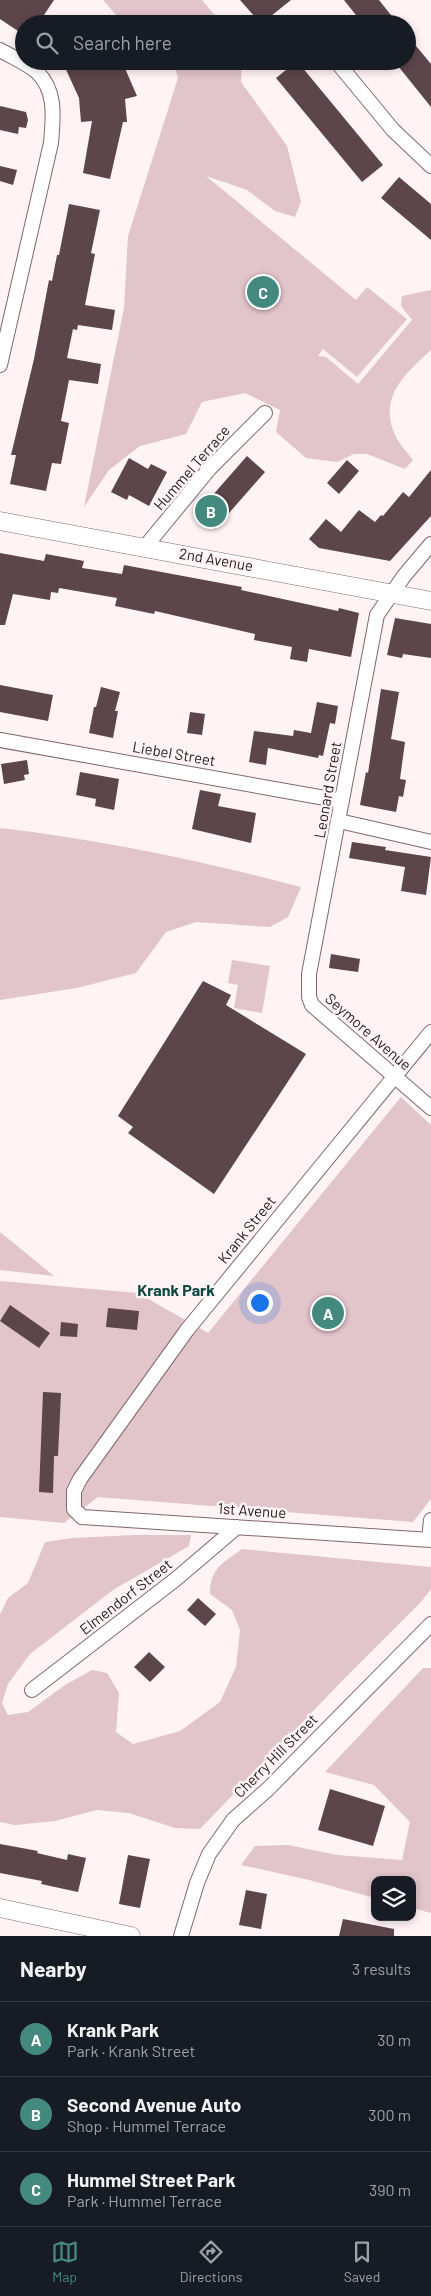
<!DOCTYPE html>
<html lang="en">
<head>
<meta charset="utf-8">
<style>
  :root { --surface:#171b24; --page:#242831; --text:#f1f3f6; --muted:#9ea1a6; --line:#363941; --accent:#44897d }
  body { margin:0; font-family:Barlow,sans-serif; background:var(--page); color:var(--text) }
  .controls { position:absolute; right:15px; bottom:15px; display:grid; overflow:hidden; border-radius:10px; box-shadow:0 2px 8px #0003 }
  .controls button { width:45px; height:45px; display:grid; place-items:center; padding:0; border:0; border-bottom:1px solid var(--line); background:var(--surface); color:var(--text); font:25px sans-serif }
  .you { position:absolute; left:259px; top:1302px; width:18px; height:18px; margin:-12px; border:4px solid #fff; border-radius:50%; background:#1a73e8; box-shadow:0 0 0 8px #1a73e833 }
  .badge { display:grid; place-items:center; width:32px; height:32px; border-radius:50%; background:var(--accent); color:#fff; font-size:16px; font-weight:700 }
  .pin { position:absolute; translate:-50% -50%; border:2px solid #fff; box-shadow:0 1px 5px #0006 }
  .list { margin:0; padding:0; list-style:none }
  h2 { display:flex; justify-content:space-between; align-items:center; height:65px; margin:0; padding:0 20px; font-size:21px }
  h2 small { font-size:16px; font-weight:400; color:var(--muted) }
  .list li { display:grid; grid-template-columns:32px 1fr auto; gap:15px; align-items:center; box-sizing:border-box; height:75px; padding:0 20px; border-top:1px solid var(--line) }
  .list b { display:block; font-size:19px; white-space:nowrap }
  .list p { margin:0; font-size:16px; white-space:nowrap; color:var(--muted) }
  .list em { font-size:16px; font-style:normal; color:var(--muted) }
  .icon { flex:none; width:28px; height:28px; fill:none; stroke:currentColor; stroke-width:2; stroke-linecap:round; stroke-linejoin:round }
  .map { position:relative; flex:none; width:431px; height:1936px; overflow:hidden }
  .search { position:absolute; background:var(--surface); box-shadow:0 2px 8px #0003; left:15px; right:15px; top:15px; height:55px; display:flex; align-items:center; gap:12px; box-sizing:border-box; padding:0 18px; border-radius:28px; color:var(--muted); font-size:19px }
  .sheet { height:290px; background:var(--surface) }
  nav { display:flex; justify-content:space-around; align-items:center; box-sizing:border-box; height:70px; border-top:1px solid var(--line); background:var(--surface); font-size:14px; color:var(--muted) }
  nav a { display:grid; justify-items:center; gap:2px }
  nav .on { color:var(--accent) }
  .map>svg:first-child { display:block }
  .green { fill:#e2c4cb }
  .building { fill:#5c454b }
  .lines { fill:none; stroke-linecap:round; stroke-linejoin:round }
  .minor-casing { stroke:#80676d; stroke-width:16 }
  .tertiary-casing { stroke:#80676d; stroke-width:19 }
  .minor { stroke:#fff; stroke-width:14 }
  .tertiary { stroke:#fff; stroke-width:18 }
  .labels { text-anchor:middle; stroke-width:5; stroke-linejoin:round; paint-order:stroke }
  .street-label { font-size:15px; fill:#241a1c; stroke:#fff3f6 }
  .neighbourhood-label { font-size:16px; font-weight:bold; fill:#0c4840; stroke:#fff3f6 }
</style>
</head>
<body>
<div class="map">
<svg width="431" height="1936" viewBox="0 0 431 1936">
  <rect width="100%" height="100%" fill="#fff3f6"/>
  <path class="green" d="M103 0H202L222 24H142L117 16Z
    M173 61H242L241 82 287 146 301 202 295 217 275 211 247 190 206 176 356 300 367 287 407 319 357 377 323 349 318 356 326 357 358 384 412 320 401 306 402 296 431 290V350C405 374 378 397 395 435 399 444 407 452 413 460L405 469 367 454H354L337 462 306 458 276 432 280 410 245 393 202 402 186 434 140 446 109 470 84 507 124 308 128 236 178 78Z
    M0 828C102 840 203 861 301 887L288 917 270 927 196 922 166 932 136 973 77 988 0 1000Z
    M232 960 270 966 262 1013 234 1008 238 985 228 983Z
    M401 1097 431 1125V1499L413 1522 98 1497 64 1523 0 1517V1281L138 1293 208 1333Z
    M0 1232 54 1276 0 1270Z
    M134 1535H191L189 1546 113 1590 30 1654 8 1684 2 1703 8 1715 28 1712 65 1685 92 1670 107 1673 119 1693 116 1732 133 1744 180 1731 220 1702 236 1667 240 1630 232 1610 210 1594C210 1568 223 1563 242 1549L431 1567V1589L421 1602 341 1682 200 1829 175 1828 129 1813 97 1810 55 1821 15 1825 0 1822V1614L8 1598 28 1583 45 1542 72 1538Z
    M423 1668H431V1913L412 1908V1880H375V1898L309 1880 241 1865 255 1846 288 1845 337 1855 402 1860 410 1822 374 1785 325 1772Z"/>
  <path class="building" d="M0 0H54L38 24H26L24 21V35L0 19Z
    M240 0H291L261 24Z
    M344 0H379L398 24H363Z
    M407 35 431 64V107L394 61H407Z
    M62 61H115L118 69 124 66 137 96 125 99 127 122H123L110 179 83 173 92 121 81 122 79 98Z
    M297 61 383 165 362 182 276 78Z
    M0 106 26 112 28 120 26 128 19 127 18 134 0 130Z
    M0 166 17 170 13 185 0 181Z
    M399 177 431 204V240L381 198Z
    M69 204 100 210 91 253 95 254 85 305 115 310 112 330 78 325 77 330 73 329 67 358 101 364 98 384 69 380 61 421 69 423 61 464 52 463 46 491 10 484 16 455H11L34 359 49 280 52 281 57 255H59Z
    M247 456 265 472 215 529 197 513Z
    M129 458 148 469 151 464 167 472 149 506 129 495 127 500 111 492Z
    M347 460 359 471 339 494 327 483Z
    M431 470V516L390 561 319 548 309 539 326 519 341 532 359 510 375 522 381 515 383 516 403 492 409 497Z
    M0 553 44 561 46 554 84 561 82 568 122 574 124 565 242 587 241 590 338 611 339 608 359 613 351 657 309 649 307 662 290 659 292 647 254 640 255 634 155 611 154 614 115 606 117 598 59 588 58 593 51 592 50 600 13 594 5 625H0Z
    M395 618 431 624V658L403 654 402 658 387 655Z
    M0 685 53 695 48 721 0 712Z
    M101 687 120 692 115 711H118L113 738 89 733 94 707H96Z
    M381 689 399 692 391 739 405 742 400 779 406 780 403 797 399 796 396 812 360 805 366 772 368 773Z
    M317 702 338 706 335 724 330 723 323 756 319 755 318 758 268 748 266 765 249 762 254 731 293 736 294 730 311 733Z
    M190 712 205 714 202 735 187 733Z
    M27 760 29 774 24 775 25 780 4 784 1 764Z
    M80 772 119 779 114 810 95 806 96 799 76 795Z
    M200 790 221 794 218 806 256 813 251 843 192 829Z
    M352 842 386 847 385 850 431 857 426 895 401 891 405 867 349 858Z
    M331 954 360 959 358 972 329 968Z
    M203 981 231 995 226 1005 306 1054 214 1194 128 1133 133 1127 118 1116Z
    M10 1305 50 1333 39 1348 0 1321Z
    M108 1308 139 1311 137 1330 106 1327Z
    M61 1322 78 1324 77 1337 60 1336Z
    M43 1392 61 1393 58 1456H54L53 1493 39 1492Z
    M198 1598 216 1614 205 1626 187 1610Z
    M149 1652 165 1667 150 1682 134 1667Z
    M330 1789 385 1806 373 1846 318 1830Z
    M0 1844 38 1851 37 1853 67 1860 68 1854 86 1858 78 1892 41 1884 42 1881 0 1873Z
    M128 1855 150 1859 140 1908 119 1904Z
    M246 1890 267 1894 261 1929 239 1925Z
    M343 1919 394 1929V1936H339Z"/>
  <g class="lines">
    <defs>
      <path id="minor" d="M0 50C12 57 27 63 37 72 57 91 53 119 51 143L0 365
        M336 61 393 130 431 166
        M431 544 404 576 377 615 309 974V997L312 1005 431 1108
        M145 547 210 468 265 413
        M0 740 342 801
        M339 821 431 842
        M431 1032 187 1330 80 1479 74 1491V1509L82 1517 431 1540
        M429 1540 431 1520
        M32 1690 176 1579 237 1527
        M181 1936 197 1883 209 1854 233 1820 268 1789 431 1624"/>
      <path id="tertiary" d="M0 521 431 601
        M0 1908 131 1936"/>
    </defs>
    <use href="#minor" class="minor-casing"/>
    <use href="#tertiary" class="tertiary-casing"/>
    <use href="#minor" class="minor"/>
    <use href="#tertiary" class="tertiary"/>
  </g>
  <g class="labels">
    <g class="street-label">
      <text transform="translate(192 468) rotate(-49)" y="5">Hummel Terrace</text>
      <text transform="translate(216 560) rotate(10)" y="5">2nd Avenue</text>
      <text transform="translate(174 754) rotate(10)" y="5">Liebel Street</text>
      <text transform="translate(328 790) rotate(-80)" y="5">Leonard Street</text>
      <text transform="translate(368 1032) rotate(41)" y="5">Seymore Avenue</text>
      <text transform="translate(247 1230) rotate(-51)" y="5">Krank Street</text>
      <text transform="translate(252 1511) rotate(4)" y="5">1st Avenue</text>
      <text transform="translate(126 1597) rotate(-38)" y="5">Elmendorf Street</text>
      <text transform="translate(276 1756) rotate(-45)" y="5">Cherry Hill Street</text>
    </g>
    <g class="neighbourhood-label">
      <text x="176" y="1296">Krank Park</text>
    </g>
  </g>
</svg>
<div class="controls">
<button><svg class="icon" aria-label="layers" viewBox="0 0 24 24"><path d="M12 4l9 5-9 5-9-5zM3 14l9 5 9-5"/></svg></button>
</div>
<div class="you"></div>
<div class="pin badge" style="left:328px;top:1313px">A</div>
<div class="pin badge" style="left:211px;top:511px">B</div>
<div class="pin badge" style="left:263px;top:292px">C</div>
<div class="search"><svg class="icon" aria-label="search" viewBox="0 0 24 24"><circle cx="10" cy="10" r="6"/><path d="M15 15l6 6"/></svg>Search here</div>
</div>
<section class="sheet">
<h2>Nearby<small>3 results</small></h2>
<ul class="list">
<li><span class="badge">A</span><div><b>Krank Park</b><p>Park · Krank Street</p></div><em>30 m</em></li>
<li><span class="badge">B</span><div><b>Second Avenue Auto</b><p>Shop · Hummel Terrace</p></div><em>300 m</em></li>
<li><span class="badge">C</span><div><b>Hummel Street Park</b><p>Park · Hummel Terrace</p></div><em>390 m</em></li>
</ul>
</section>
<nav>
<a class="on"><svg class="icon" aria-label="map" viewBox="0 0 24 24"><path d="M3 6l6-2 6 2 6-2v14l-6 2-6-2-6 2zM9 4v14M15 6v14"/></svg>Map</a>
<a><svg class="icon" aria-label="directions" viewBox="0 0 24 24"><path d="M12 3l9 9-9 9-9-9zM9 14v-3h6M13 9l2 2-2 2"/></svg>Directions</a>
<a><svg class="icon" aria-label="saved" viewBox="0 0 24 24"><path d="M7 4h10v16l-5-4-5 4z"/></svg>Saved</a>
</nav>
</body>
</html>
